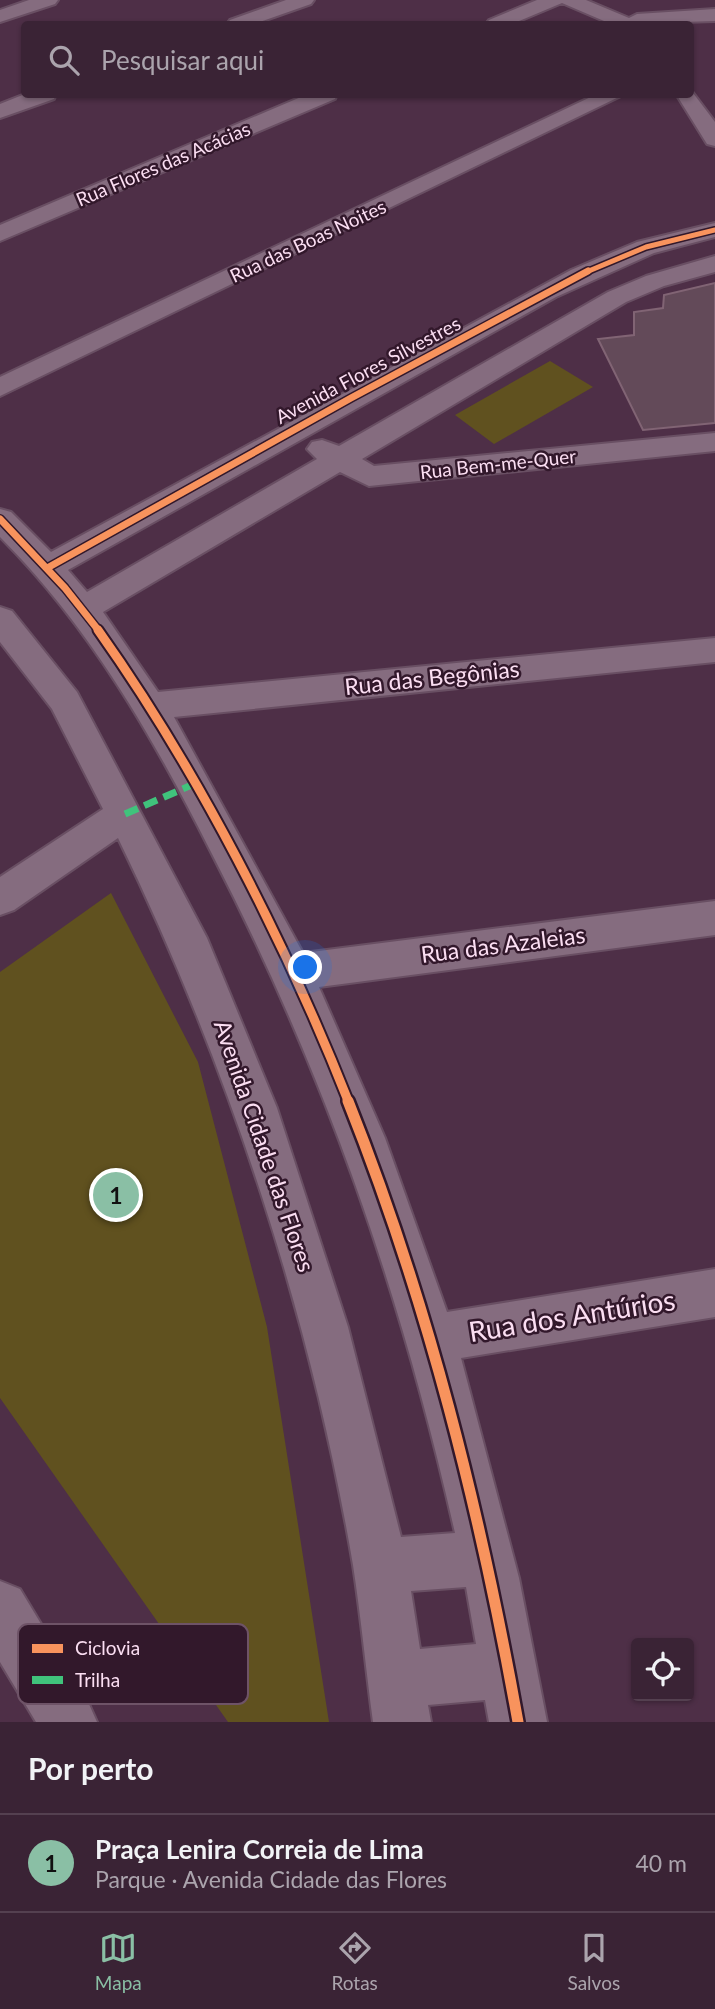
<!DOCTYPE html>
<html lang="pt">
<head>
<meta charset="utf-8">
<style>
  :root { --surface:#3a2335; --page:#452f41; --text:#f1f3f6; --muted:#aba4ad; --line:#544050; --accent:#8abfa5 }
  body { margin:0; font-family:Lato,sans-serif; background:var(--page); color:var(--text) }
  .controls { position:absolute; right:21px; bottom:21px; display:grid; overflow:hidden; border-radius:7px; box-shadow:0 2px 5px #0004 }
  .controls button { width:63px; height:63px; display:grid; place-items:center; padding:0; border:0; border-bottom:2px solid var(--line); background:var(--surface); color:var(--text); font:35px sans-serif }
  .you { position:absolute; left:306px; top:968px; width:24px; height:24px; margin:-18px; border:5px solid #fff; border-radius:50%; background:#1a73e8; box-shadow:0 0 0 10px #1a73e833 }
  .badge { display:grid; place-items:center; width:46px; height:46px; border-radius:50%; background:var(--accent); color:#111; font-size:23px; font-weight:700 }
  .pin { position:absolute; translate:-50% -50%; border:4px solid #fff; box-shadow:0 2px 7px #0006 }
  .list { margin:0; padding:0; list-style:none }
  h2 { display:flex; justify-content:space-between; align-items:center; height:91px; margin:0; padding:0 28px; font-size:30px }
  h2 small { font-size:23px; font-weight:400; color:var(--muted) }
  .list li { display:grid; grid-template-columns:46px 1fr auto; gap:21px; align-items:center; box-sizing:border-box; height:98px; padding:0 28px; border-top:2px solid var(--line) }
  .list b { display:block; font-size:26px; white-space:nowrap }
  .list p { margin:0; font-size:23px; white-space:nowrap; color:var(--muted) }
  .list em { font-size:23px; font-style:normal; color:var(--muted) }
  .icon { flex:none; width:38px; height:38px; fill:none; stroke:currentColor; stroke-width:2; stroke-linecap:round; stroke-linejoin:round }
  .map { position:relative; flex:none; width:715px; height:1722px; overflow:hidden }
  .search { position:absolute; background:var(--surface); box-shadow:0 2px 5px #0004; left:21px; right:21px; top:21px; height:77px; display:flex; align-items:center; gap:18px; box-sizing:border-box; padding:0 24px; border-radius:7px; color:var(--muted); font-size:26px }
  .sheet { height:189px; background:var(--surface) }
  nav { display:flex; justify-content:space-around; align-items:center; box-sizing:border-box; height:98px; border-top:2px solid var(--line); background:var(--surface); font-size:19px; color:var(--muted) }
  nav a { display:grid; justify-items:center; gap:4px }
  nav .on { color:var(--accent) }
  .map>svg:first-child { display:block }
  .green { fill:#60511f }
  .building { fill:#634a59; stroke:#816474; stroke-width:2 }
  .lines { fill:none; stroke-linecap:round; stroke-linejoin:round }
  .minor-casing { stroke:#694f63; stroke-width:4 }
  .minor { fill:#856c7f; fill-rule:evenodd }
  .quiet { stroke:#40c37c; stroke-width:7; stroke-dasharray:14 7; stroke-linecap:butt }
  .cycleway-far3-casing { stroke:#32182b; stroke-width:8 }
  .cycleway-far2-casing { stroke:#32182b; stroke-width:10 }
  .cycleway-far1-casing { stroke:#32182b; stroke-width:13 }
  .cycleway-casing { stroke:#32182b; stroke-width:16 }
  .cycleway-far3 { stroke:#f8935d; stroke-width:5 }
  .cycleway-far2 { stroke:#f8935d; stroke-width:7 }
  .cycleway-far1 { stroke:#f8935d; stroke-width:9 }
  .cycleway { stroke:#f8935d; stroke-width:11 }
  .labels { text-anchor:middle; stroke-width:5; stroke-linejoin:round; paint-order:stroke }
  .far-street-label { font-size:19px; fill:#fbdef2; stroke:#32182b }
  .street-label { font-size:23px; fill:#fbdef2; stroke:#32182b }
  .near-street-label { font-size:28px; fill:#fbdef2; stroke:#32182b }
  .key { fill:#32182b; stroke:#6e5367; stroke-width:2 }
  .key-label { font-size:19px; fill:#fbdef2 }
</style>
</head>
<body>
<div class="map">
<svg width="715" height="1722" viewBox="0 0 715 1722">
  <rect width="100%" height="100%" fill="#4e2f47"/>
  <path class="green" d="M550 361 593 387 494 444 455 415Z
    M111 893 198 1062 267 1327 329 1722H228L0 1398V972Z"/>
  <path class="building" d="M715 283V423L643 430 598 339 634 335V312L663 308 664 295Z"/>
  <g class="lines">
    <defs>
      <path id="minor" d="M29 0H58L55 4 0 22V10Z
        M286 0H314L311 4 254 24H227L230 20Z
        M537 0H586L629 18 637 14 715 9V21L611 24 562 3 512 24H486L489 20Z
        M690 89 715 122V146L707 144 676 94H690Z
        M25 94H56L54 99 0 118V104Z
        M308 94H337L335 99 0 241V225Z
        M597 94H625L0 396V377Z
        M715 223V237L654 253 556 297 68 570 87 592 317 459 307 449 312 442 322 440 339 446 608 292 646 276 715 256V272L664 286 626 302 362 459 374 466 715 433V451L369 486 340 472 103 612 158 692 715 638V662L174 717 303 953 715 901V935L319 987 385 1138 447 1312 715 1269V1317L461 1358 519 1578 547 1722H489L485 1700 428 1705 431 1722H373C366 1670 361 1617 353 1565 311 1317 228 1064 118 838L14 910 0 915V877L103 809 52 709 0 642V607L12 611 77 692 207 938 277 1108 348 1327 401 1537 455 1533C400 1289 325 1073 210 850 153 737 90 627 0 537V509L11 512 51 552 571 270 637 242ZM466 1587 476 1644 420 1649 411 1591Z
        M0 1581 20 1589 88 1702 97 1722H36L0 1662Z"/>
    </defs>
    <use href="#minor" class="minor-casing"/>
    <use href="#minor" class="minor"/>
    <path class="quiet" d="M125 814 194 784"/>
    <defs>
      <path id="cycleway-far3" d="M584 273 646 247 715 230"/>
      <path id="cycleway-far2" d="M0 519 65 588 99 631
        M49 567 351 398 588 271"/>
      <path id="cycleway-far1" d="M98 630C198 771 285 941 349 1103"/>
      <path id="cycleway" d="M348 1101C428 1302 480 1510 518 1722"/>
    </defs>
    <use href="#cycleway-far3" class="cycleway-far3-casing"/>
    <use href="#cycleway-far2" class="cycleway-far2-casing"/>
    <use href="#cycleway-far1" class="cycleway-far1-casing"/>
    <use href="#cycleway" class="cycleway-casing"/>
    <use href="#cycleway-far3" class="cycleway-far3"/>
    <use href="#cycleway-far2" class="cycleway-far2"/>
    <use href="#cycleway-far1" class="cycleway-far1"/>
    <use href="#cycleway" class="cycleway"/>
  </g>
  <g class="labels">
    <g class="far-street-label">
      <text transform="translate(163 164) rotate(-23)" y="7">Rua Flores das Acácias</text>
      <text transform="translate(308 241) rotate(-25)" y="7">Rua das Boas Noites</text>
      <text transform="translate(368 370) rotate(-28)" y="7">Avenida Flores Silvestres</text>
      <text transform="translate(498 464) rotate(-6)" y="7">Rua Bem-me-Quer</text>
    </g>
    <g class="street-label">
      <text transform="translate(432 678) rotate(-6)" y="8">Rua das Begônias</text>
      <text transform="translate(503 945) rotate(-7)" y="8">Rua das Azaleias</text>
      <text transform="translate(264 1146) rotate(71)" y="8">Avenida Cidade das Flores</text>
    </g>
    <g class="near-street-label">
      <text transform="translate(572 1316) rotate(-9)" y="10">Rua dos Antúrios</text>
    </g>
  </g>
  <rect x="18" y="1624" width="230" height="80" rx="10" class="key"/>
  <rect x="32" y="1644" width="31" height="9" fill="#f8935d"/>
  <rect x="32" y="1676" width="31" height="8" fill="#40c37c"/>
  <g class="key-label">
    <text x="75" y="1655">Ciclovia</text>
    <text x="75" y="1687">Trilha</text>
  </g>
</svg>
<div class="controls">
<button><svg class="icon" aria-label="locate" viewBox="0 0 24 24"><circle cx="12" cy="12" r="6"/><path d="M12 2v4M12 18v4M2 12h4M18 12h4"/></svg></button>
</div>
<div class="you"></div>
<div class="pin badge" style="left:116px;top:1195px">1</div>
<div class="search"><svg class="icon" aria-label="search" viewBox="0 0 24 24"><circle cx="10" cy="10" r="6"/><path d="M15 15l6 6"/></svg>Pesquisar aqui</div>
</div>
<section class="sheet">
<h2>Por perto<small></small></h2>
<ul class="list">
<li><span class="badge">1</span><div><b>Praça Lenira Correia de Lima</b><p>Parque · Avenida Cidade das Flores</p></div><em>40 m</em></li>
</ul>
</section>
<nav>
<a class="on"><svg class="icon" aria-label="map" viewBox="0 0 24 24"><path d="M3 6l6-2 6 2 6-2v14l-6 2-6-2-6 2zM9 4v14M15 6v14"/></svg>Mapa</a>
<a><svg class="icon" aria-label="directions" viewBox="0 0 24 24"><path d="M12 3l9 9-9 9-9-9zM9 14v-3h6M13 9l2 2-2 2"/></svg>Rotas</a>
<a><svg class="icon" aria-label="saved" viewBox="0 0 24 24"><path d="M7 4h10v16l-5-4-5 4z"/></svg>Salvos</a>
</nav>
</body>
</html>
